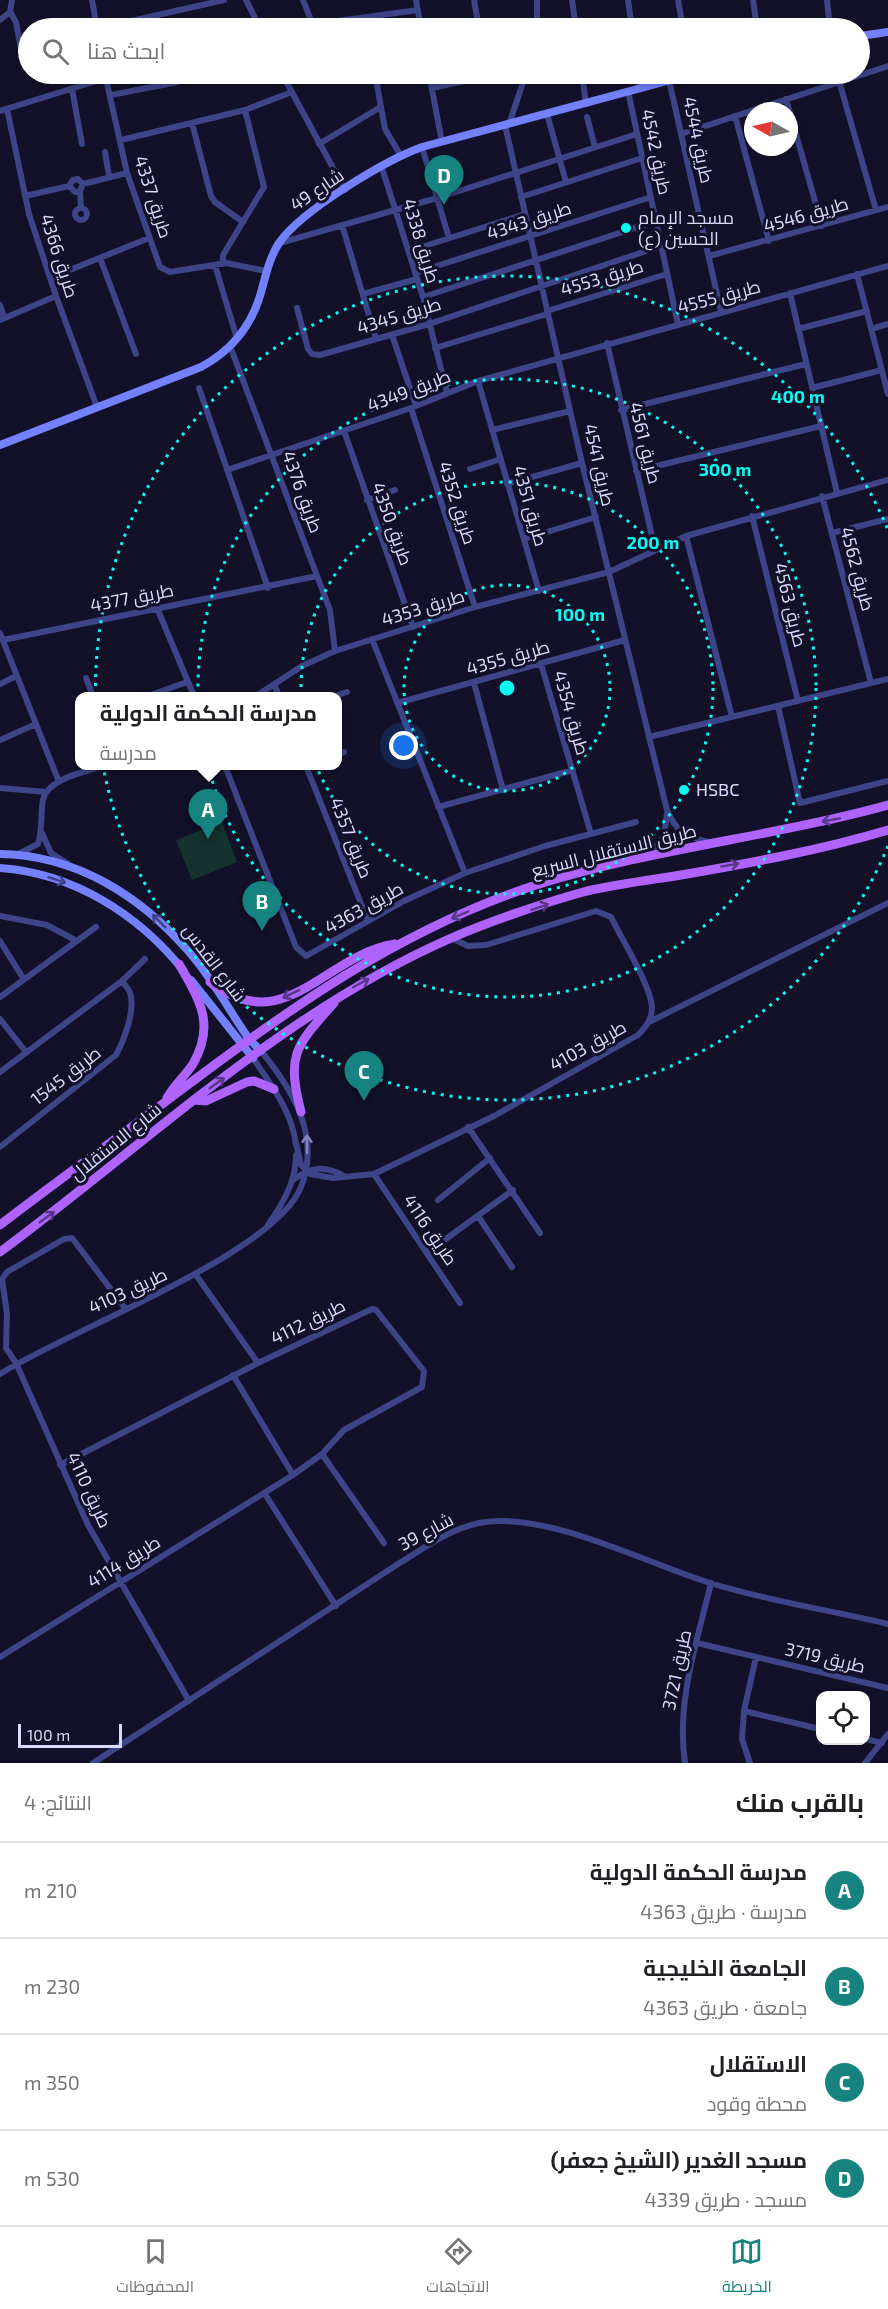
<!DOCTYPE html>
<html lang="ar">
<head>
<meta charset="utf-8">
<style>
  :root { --surface:#fff; --page:#f6f6f6; --text:#202124; --muted:#757577; --line:#e0e0e0; --accent:#168381 }
  body { margin:0; font-family:"Exo 2",Cairo,sans-serif; background:var(--page); color:var(--text); direction:rtl }
  .controls { position:absolute; right:18px; bottom:18px; display:grid; overflow:hidden; border-radius:12px; box-shadow:0 3px 9px #0003 }
  .controls button { width:54px; height:54px; display:grid; place-items:center; padding:0; border:0; border-bottom:2px solid var(--line); background:var(--surface); color:var(--text); font:30px sans-serif }
  .compass { position:absolute; left:744px; top:102px; width:54px; height:54px; border-radius:50%; background:var(--surface); box-shadow:0 3px 9px #0003; rotate:278deg }
  .scale { position:absolute; left:18px; bottom:15px; width:104px; box-sizing:border-box; padding-left:6px; border:3px solid #d9dafe; border-top:0; font-size:16px; line-height:21px; white-space:nowrap; color:#d9dafe; -webkit-text-stroke:4px #121129; paint-order:stroke }
  .you { position:absolute; left:404px; top:746px; width:21px; height:21px; margin:-15px; border:4px solid #fff; border-radius:50%; background:#1a73e8; box-shadow:0 0 0 9px #1a73e833 }
  .badge { display:grid; place-items:center; width:39px; height:39px; border-radius:50%; background:var(--accent); color:#fff; font-size:20px; font-weight:700 }
  .pin { position:absolute; translate:-50% -50px; filter:drop-shadow(0 2px 3px #0008) }
  .pin::after { content:''; position:absolute; top:32px; width:21px; height:18px; background:inherit; clip-path:polygon(0 0,100% 0,50% 100%) }
  .popup { position:absolute; left:75px; top:692px; width:267px; height:78px; box-sizing:border-box; display:grid; place-content:center; border-radius:12px; background:var(--surface); filter:drop-shadow(0 2px 4px #0005); font-size:20px; white-space:nowrap; color:var(--muted) }
  .popup b { font-size:22px; color:var(--text) }
  .popup::after { content:''; position:absolute; left:50%; top:100%; margin-left:-12px; border:12px solid transparent; border-top-color:var(--surface) }
  .list { margin:0; padding:0; list-style:none }
  h2 { display:flex; justify-content:space-between; align-items:center; height:78px; margin:0; padding:0 24px; font-size:26px }
  h2 small { font-size:20px; font-weight:400; color:var(--muted) }
  .list li { display:grid; grid-template-columns:39px 1fr auto; gap:18px; align-items:center; box-sizing:border-box; height:96px; padding:0 24px; border-top:2px solid var(--line) }
  .list b { display:block; font-size:22px; white-space:nowrap }
  .list p { margin:0; font-size:20px; white-space:nowrap; color:var(--muted) }
  .list em { font-size:20px; font-style:normal; color:var(--muted) }
  .icon { flex:none; width:33px; height:33px; fill:none; stroke:currentColor; stroke-width:2; stroke-linecap:round; stroke-linejoin:round }
  .map { position:relative; flex:none; width:888px; height:1763px; overflow:hidden; direction:ltr }
  .search { position:absolute; background:var(--surface); box-shadow:0 3px 9px #0003; left:18px; right:18px; top:18px; height:66px; display:flex; align-items:center; gap:15px; box-sizing:border-box; padding:0 21px; border-radius:33px; color:var(--muted); font-size:22px }
  .sheet { height:462px; background:var(--surface) }
  nav { display:flex; justify-content:space-around; align-items:center; box-sizing:border-box; height:84px; border-top:2px solid var(--line); background:var(--surface); font-size:16px; color:var(--muted) }
  nav a { display:grid; justify-items:center; gap:3px }
  nav .on { color:var(--accent) }
  .map>svg:first-child { display:block }
  .green { fill:#14332e }
  .lines { fill:none; stroke-linecap:round; stroke-linejoin:round }
  .street { stroke:#3d4487; stroke-width:6 }
  .secondary { stroke:#7381fc; stroke-width:8 }
  .primary { stroke:#ae63fc; stroke-width:9 }
  .oneway { stroke:#583688 }
  .oneway2 { stroke:#3e4388 }
  .oneway3 { stroke:#8388bd }
  .ring { fill:none; stroke:#0afaf2; stroke-width:3; stroke-dasharray:3 6 }
  .poi-dot { fill:#0afaf2; stroke:#121129; stroke-width:2 }
  .labels { text-anchor:middle; stroke-width:6; stroke-linejoin:round; paint-order:stroke }
  .street-label { font-size:18px; fill:#d9dafe; stroke:#121129 }
  .poi-label { font-size:18px; fill:#d9dafe; stroke:#121129; text-anchor:start }
  .centre { fill:#0afaf2; stroke:#121129; stroke-width:3 }
  .ring-label { font-size:18px; text-anchor:middle; font-weight:bold; fill:#0afaf2; stroke:#121129; stroke-width:6; stroke-linejoin:round; paint-order:stroke }
</style>
</head>
<body>
<div class="map">
<svg width="888" height="1763" viewBox="0 0 888 1763">
  <rect width="100%" height="100%" fill="#121129"/>
  <path class="green" d="M222 822 237 862 192 880 176 840Z"/>
  <g class="lines">
    <path class="street" d="M92 0 97 28
      M246 0 260 28
      M303 0 313 25
      M416 0 421 28
      M474 0 479 28
      M572 0 576 28
      M628 0 632 28
      M678 0 683 28
      M753 0 757 28
      M827 0 830 28
      M10 12 16 22 23 60
      M367 17 368 28
      M0 20 10 12 12 0
      M100 28 224 0
      M304 28 323 23 418 10
      M537 28V0
      M105 74 127 173 160 267 170 272 226 263 266 271
      M282 74 345 190
      M322 74 330 77 348 74
      M375 74 385 129 401 156
      M429 74 442 142
      M582 74 586 104
      M638 74 640 88
      M669 80 721 312
      M839 81 876 210
      M432 88 497 74
      M72 89 82 144
      M628 91 678 324
      M111 95 178 82
      M786 99 822 226
      M7 109 29 214 56 296 97 407
      M0 111 106 78
      M547 114 566 182
      M735 116 769 241
      M587 117 595 147
      M192 123 211 196 215 202 243 222
      M509 124 526 74
      M505 125 582 463 667 810C676 832 686 837 709 842
      M681 134 888 66
      M121 140 245 110 292 92
      M319 144 379 108
      M422 147 449 238
      M105 152 109 176
      M382 168 423 297 447 393
      M83 184 127 173
      M80 191 81 208
      M25 196 69 186 73 180 78 179 83 184 80 191 75 192 69 186
      M521 197 642 158
      M75 214a6 6 0 1 1 12 0a6 6 0 1 1-12 0Z
      M342 225 376 339
      M280 243 437 198 637 134
      M409 251 525 214
      M709 256 888 207
      M100 258 136 354
      M223 264V255L264 187 245 110
      M215 265 237 339
      M415 273 651 197
      M857 274 888 394
      M50 278 149 238
      M790 293 837 493
      M363 294 417 279
      M423 297 656 221
      M0 305 4 318
      M297 308 308 349 312 354 320 355 429 324 661 246
      M547 311 667 274
      M0 320 56 296
      M798 329 867 311
      M871 329 888 324
      M392 335 416 406
      M607 343 655 549
      M230 346 330 610 335 651
      M435 348 547 314
      M478 381 539 591
      M199 388 268 588
      M812 388 882 370
      M411 408 475 607
      M621 410 806 364
      M492 430 570 411
      M344 431 413 627
      M470 469 501 459
      M227 470 411 408 478 381 888 266
      M636 471 821 426
      M507 484 582 463
      M822 496 871 683
      M367 500 395 490
      M752 516 798 701
      M832 533 888 519
      M686 536 732 717
      M524 539 596 517
      M157 608 194 696
      M0 633 59 782
      M372 639 465 873
      M3 640 317 576
      M541 664 591 834
      M86 678 93 696
      M474 683 503 790
      M0 684 16 676
      M274 684 279 696
      M148 696 187 682
      M256 696 302 666 335 651 475 607 609 572 686 536 888 480
      M335 696 347 692
      M397 703 625 640
      M778 706 800 803 888 781
      M649 737 888 679
      M0 740 36 724
      M337 755 344 752
      M225 766 296 947 306 956 404 901 465 873 545 846 636 822
      M306 766 368 921
      M0 788 46 792
      M438 807 573 770
      M42 833 51 853 67 863
      M20 853 38 844C43 829 40 815 43 800 48 778 85 772 103 766
      M649 855 664 836 667 814
      M258 903 276 897
      M0 916 47 925 75 940
      M0 941 23 978
      M0 997 96 927
      M0 1019 26 1052
      M649 1022 888 903
      M253 1058C271 1085 292 1111 296 1145
      M0 1072 122 981 145 959
      M468 1127 540 1233
      M296 1143 301 1165 310 1174 333 1178 374 1174 494 1116 638 1035C646 1027 652 1019 652 1007 651 986 621 938 611 917L596 911 486 945 468 946 451 938
      M0 1147 116 1055C124 1040 136 1009 130 993 129 989 124 984 122 981
      M374 1174 460 1303
      M293 1180C310 1167 325 1165 344 1176
      M438 1200 490 1158
      M478 1216 512 1267
      M268 1225C283 1203 296 1182 296 1155
      M428 1252 513 1190
      M196 1275 258 1363
      M125 1308 72 1238 64 1239 7 1272 2 1279 7 1314 6 1348 16 1363 88 1525 189 1701
      M0 1374C67 1331 275 1254 301 1187 321 1136 293 1090 261 1051
      M233 1375 293 1475
      M322 1454 384 1543
      M265 1494 336 1606
      M697 1643 888 1688
      M0 1657 293 1475 322 1454 344 1430 422 1387 424 1371 376 1310 372 1309 258 1363 60 1465
      M744 1711 820 1729
      M866 1739 882 1743
      M93 1763 398 1564C423 1549 449 1529 479 1523 546 1510 645 1563 710 1583 768 1601 829 1610 888 1624
      M685 1763C676 1702 697 1642 711 1583
      M750 1763 742 1739 744 1711 756 1657
      M865 1763 888 1734"/>
    <path class="secondary" d="M860 36 888 32
      M0 445 201 367C229 352 249 329 259 299 265 280 268 260 279 243 301 211 384 161 422 147L693 74
      M0 854C76 855 141 896 189 952 212 978 229 1010 249 1039L261 1051
      M0 868C73 873 138 914 183 970
      M191 980 253 1058"/>
    <path class="primary" d="M210 982C285 1040 324 955 395 944
      M167 1098C174 1085 185 1076 193 1064 216 1024 199 999 179 964
      M194 1100 206 1101 247 1082 254 1081 274 1089
      M301 1112C286 1053 296 1046 334 1003
      M0 1225C57 1181 116 1139 173 1096 285 1011 400 929 536 885 650 849 772 837 888 805
      M0 1252C146 1144 281 1013 449 939 488 922 546 902 587 891 618 884 650 880 681 875 750 863 821 850 888 830"/>
  </g>
  <defs><path id="oneway-shaft" d="M-6 0H5M1.5-3L5.5 0L1.5 3" fill="none" stroke-width="1.6" stroke-linecap="round" stroke-linejoin="round" transform="scale(1.5)"/></defs>
  <g class="oneway">
    <use href="#oneway-shaft" transform="translate(831 820) rotate(170)"/>
    <use href="#oneway-shaft" transform="translate(730 865) rotate(-10)"/>
    <use href="#oneway-shaft" transform="translate(540 907) rotate(-19)"/>
    <use href="#oneway-shaft" transform="translate(460 915) rotate(157)"/>
    <use href="#oneway-shaft" transform="translate(361 983) rotate(-28)"/>
    <use href="#oneway-shaft" transform="translate(291 994) rotate(155)"/>
    <use href="#oneway-shaft" transform="translate(217 1083) rotate(-36)"/>
    <use href="#oneway-shaft" transform="translate(47 1217) rotate(-36)"/>
  </g>
  <g class="oneway2">
    <use href="#oneway-shaft" transform="translate(57 880) rotate(18)"/>
    <use href="#oneway-shaft" transform="translate(159 921) rotate(-135)"/>
  </g>
  <use class="oneway3" href="#oneway-shaft" transform="translate(307 1144) rotate(-90)"/>
  <g class="ring">
    <circle cx="507" cy="688" r="103"/>
    <circle cx="507" cy="688" r="206"/>
    <circle cx="507" cy="688" r="309"/>
    <path d="M888 846A412 412 0 1 1 888 530"/>
  </g>
  <g class="poi-dot">
    <circle cx="626" cy="228" r="6"/>
    <circle cx="684" cy="790" r="6"/>
  </g>
  <g class="labels">
    <g class="street-label">
      <text transform="translate(698 140) rotate(78)" y="6">طريق 4544</text>
      <text transform="translate(656 152) rotate(78)" y="6">طريق 4542</text>
      <text transform="translate(317 190) rotate(-34)" y="6">شارع 49</text>
      <text transform="translate(153 197) rotate(72)" y="6">طريق 4337</text>
      <text transform="translate(806 215) rotate(-16)" y="6">طريق 4546</text>
      <text transform="translate(529 221) rotate(-18)" y="6">طريق 4343</text>
      <text transform="translate(421 241) rotate(73)" y="6">طريق 4338</text>
      <text transform="translate(59 256) rotate(72)" y="6">طريق 4366</text>
      <text transform="translate(602 278) rotate(-17)" y="6">طريق 4553</text>
      <text transform="translate(719 297) rotate(-15)" y="6">طريق 4555</text>
      <text transform="translate(399 316) rotate(-17)" y="6">طريق 4345</text>
      <text transform="translate(409 391) rotate(-21)" y="6">طريق 4349</text>
      <text transform="translate(645 443) rotate(76)" y="6">طريق 4561</text>
      <text transform="translate(599 465) rotate(77)" y="6">طريق 4541</text>
      <text transform="translate(302 492) rotate(70)" y="6">طريق 4376</text>
      <text transform="translate(457 503) rotate(72)" y="6">طريق 4352</text>
      <text transform="translate(530 506) rotate(74)" y="6">طريق 4351</text>
      <text transform="translate(392 524) rotate(70)" y="6">طريق 4350</text>
      <text transform="translate(857 569) rotate(75)" y="6">طريق 4562</text>
      <text transform="translate(132 598) rotate(-11)" y="6">طريق 4377</text>
      <text transform="translate(790 605) rotate(76)" y="6">طريق 4563</text>
      <text transform="translate(423 608) rotate(-17)" y="6">طريق 4353</text>
      <text transform="translate(508 658) rotate(-16)" y="6">طريق 4355</text>
      <text transform="translate(571 713) rotate(74)" y="6">طريق 4354</text>
      <text transform="translate(351 838) rotate(68)" y="6">طريق 4357</text>
      <text transform="translate(614 851) rotate(-14)" y="6">طريق الاستقلال السريع</text>
      <text transform="translate(364 908) rotate(-29)" y="6">طريق 4363</text>
      <text transform="translate(214 963) rotate(53)" y="6">شارع القدس</text>
      <text transform="translate(588 1046) rotate(-29)" y="6">طريق 4103</text>
      <text transform="translate(66 1076) rotate(-38)" y="6">طريق 1545</text>
      <text transform="translate(116 1142) rotate(-39)" y="6">شارع الاستقلال</text>
      <text transform="translate(430 1230) rotate(56)" y="6">طريق 4116</text>
      <text transform="translate(128 1291) rotate(-25)" y="6">طريق 4103</text>
      <text transform="translate(308 1322) rotate(-26)" y="6">طريق 4112</text>
      <text transform="translate(89 1490) rotate(65)" y="6">طريق 4110</text>
      <text transform="translate(426 1532) rotate(-28)" y="6">شارع 39</text>
      <text transform="translate(124 1562) rotate(-32)" y="6">طريق 4114</text>
      <text transform="translate(825 1658) rotate(13)" y="6">طريق 3719</text>
      <text transform="translate(677 1670) rotate(-78)" y="6">طريق 3721</text>
    </g>
    <g class="poi-label">
      <text x="638" y="224">مسجد الإمام<tspan x="638" dy="21">الحسين (ع)</tspan></text>
      <text x="696" y="796">HSBC</text>
    </g>
  </g>
  <circle cx="507" cy="688" r="9" class="centre"/>
  <g class="ring-label">
    <text x="798" y="403">400 m</text>
    <text x="725" y="476">300 m</text>
    <text x="653" y="549">200 m</text>
    <text x="580" y="621">100 m</text>
  </g>
</svg>
<div class="controls">
<button><svg class="icon" aria-label="locate" viewBox="0 0 24 24"><circle cx="12" cy="12" r="6"/><path d="M12 2v4M12 18v4M2 12h4M18 12h4"/></svg></button>
</div>
<svg class="compass" viewBox="-18 -18 36 36"><path d="M0-13l5 13h-10z" fill="#e53935"/><path d="M0 13l5-13h-10z" fill="#757577"/></svg>
<div class="scale">100 m</div>
<div class="you"></div>
<div class="pin badge" style="left:208px;top:839px">A</div>
<div class="popup"><b>مدرسة الحكمة الدولية</b>مدرسة</div>
<div class="pin badge" style="left:262px;top:931px">B</div>
<div class="pin badge" style="left:364px;top:1101px">C</div>
<div class="pin badge" style="left:444px;top:205px">D</div>
<div class="search"><svg class="icon" aria-label="search" viewBox="0 0 24 24"><circle cx="10" cy="10" r="6"/><path d="M15 15l6 6"/></svg>ابحث هنا</div>
</div>
<section class="sheet">
<h2>بالقرب منك<small>النتائج: 4</small></h2>
<ul class="list">
<li><span class="badge">A</span><div><b>مدرسة الحكمة الدولية</b><p>مدرسة · طريق 4363</p></div><em>210 m</em></li>
<li><span class="badge">B</span><div><b>الجامعة الخليجية</b><p>جامعة · طريق 4363</p></div><em>230 m</em></li>
<li><span class="badge">C</span><div><b>الاستقلال</b><p>محطة وقود</p></div><em>350 m</em></li>
<li><span class="badge">D</span><div><b>مسجد الغدير (الشيخ جعفر)</b><p>مسجد · طريق 4339</p></div><em>530 m</em></li>
</ul>
</section>
<nav>
<a class="on"><svg class="icon" aria-label="map" viewBox="0 0 24 24"><path d="M3 6l6-2 6 2 6-2v14l-6 2-6-2-6 2zM9 4v14M15 6v14"/></svg>الخريطة</a>
<a><svg class="icon" aria-label="directions" viewBox="0 0 24 24"><path d="M12 3l9 9-9 9-9-9zM9 14v-3h6M13 9l2 2-2 2"/></svg>الاتجاهات</a>
<a><svg class="icon" aria-label="saved" viewBox="0 0 24 24"><path d="M7 4h10v16l-5-4-5 4z"/></svg>المحفوظات</a>
</nav>
</body>
</html>
